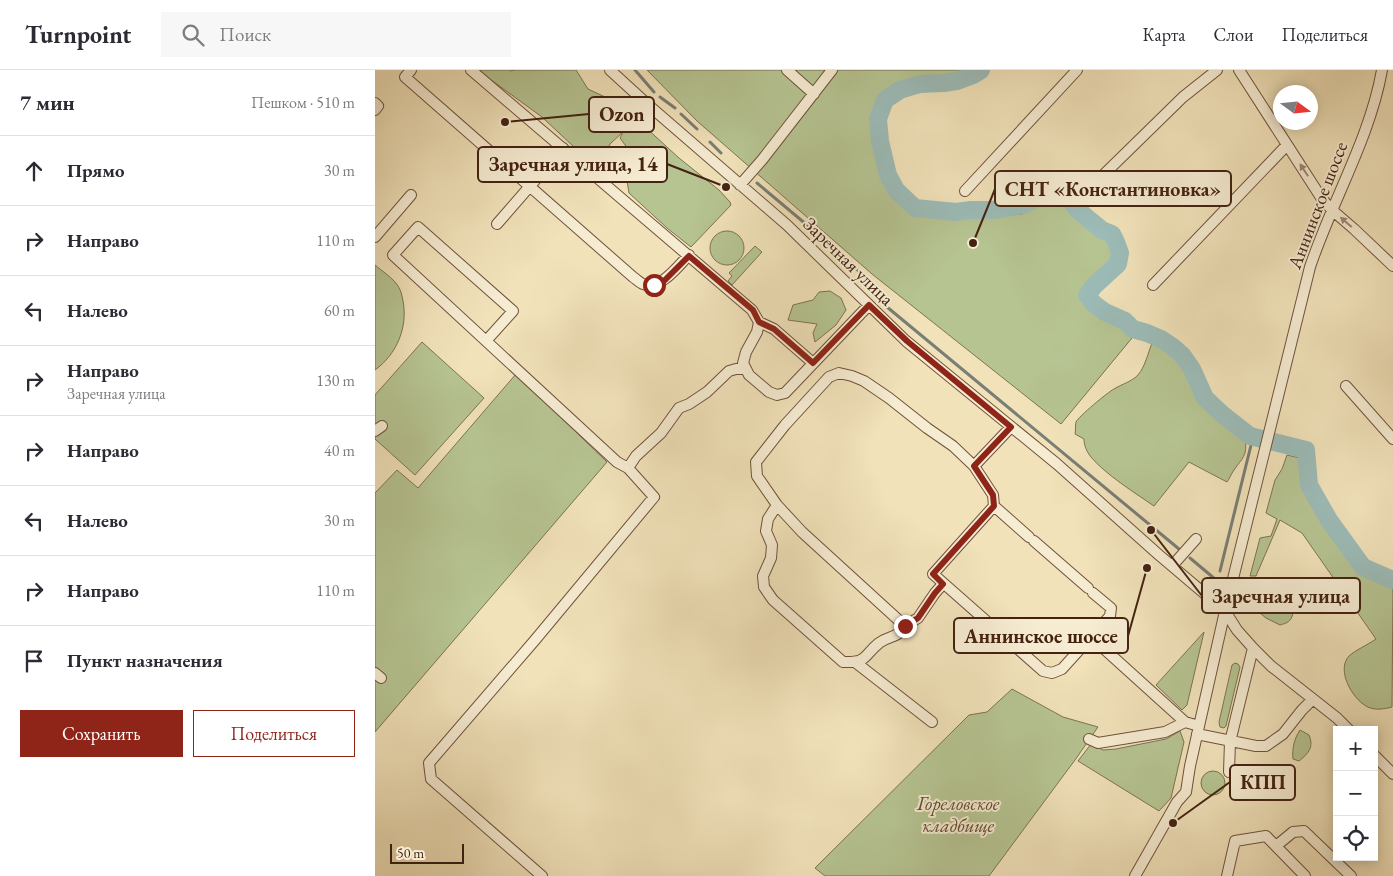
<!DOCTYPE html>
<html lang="ru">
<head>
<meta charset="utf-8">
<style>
  :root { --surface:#fff; --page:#f7f7f7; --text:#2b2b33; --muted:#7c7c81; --line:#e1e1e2; --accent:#8f2418 }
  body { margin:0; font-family:"EB Garamond",serif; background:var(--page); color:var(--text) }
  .controls { position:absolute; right:15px; bottom:15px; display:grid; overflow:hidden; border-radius:0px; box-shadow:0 2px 12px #0003 }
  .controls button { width:45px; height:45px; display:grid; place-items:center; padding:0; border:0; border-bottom:1px solid var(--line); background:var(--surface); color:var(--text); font:25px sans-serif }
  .compass { position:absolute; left:898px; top:15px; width:45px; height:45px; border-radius:50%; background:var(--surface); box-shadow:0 2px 12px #0003; rotate:105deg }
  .scale { position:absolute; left:15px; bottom:12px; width:74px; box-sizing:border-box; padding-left:5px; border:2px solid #442212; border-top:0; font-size:14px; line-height:18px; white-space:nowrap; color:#442212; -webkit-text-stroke:4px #f6ecd2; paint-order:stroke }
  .stop { position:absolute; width:15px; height:15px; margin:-11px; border:4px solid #8f2418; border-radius:50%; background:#fff }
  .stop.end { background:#8f2418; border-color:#fff; box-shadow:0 1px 5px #0008 }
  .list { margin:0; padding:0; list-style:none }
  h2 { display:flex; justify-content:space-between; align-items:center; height:65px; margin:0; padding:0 20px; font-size:21px }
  h2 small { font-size:16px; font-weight:400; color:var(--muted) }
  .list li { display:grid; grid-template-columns:32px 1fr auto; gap:15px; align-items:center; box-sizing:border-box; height:70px; padding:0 20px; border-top:1px solid var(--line) }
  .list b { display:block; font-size:19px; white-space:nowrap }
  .list p { margin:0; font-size:16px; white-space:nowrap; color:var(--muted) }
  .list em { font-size:16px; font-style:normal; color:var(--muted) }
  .actions { display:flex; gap:10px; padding:15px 20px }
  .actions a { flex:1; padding:11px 0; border:1px solid var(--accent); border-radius:0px; text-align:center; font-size:18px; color:var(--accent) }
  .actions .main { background:var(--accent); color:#fff }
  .icon { flex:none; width:28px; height:28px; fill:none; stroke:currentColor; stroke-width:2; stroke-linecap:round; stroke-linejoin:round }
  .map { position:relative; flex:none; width:1018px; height:806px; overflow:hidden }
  header { display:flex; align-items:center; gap:30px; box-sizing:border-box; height:70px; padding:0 25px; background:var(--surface); border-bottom:1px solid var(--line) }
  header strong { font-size:24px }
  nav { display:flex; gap:28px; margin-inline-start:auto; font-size:18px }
  .search { width:350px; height:45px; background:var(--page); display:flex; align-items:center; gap:12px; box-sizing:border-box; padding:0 18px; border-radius:0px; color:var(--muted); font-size:19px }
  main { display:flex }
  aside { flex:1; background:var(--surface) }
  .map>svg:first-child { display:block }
  .green { fill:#b6c492; stroke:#7d7352 }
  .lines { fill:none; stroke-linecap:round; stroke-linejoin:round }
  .stream { stroke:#797e76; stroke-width:3 }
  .river { stroke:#9cbcb8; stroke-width:18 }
  .minor-casing { stroke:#6f523c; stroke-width:12 }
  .minor { stroke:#f6ecd2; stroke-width:10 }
  .oneway { fill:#9d8772 }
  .route { stroke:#8f2418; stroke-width:6 }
  .labels { text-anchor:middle; stroke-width:4; stroke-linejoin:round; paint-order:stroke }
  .street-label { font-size:19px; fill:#442212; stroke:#f6ecd2 }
  .park-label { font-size:19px; font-style:italic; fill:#604a32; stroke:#f6ecd2 }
  .leader { fill:none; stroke:#442212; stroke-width:2 }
  .callout-dot { fill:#442212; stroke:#f6ecd2; stroke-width:2 }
  .callout { fill:#f6ecd2; stroke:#442212; stroke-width:2 }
  .callout-label { font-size:20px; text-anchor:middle; font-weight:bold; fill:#442212 }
</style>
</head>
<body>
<header>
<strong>Turnpoint</strong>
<div class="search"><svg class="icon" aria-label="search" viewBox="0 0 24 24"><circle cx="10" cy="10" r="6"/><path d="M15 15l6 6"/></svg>Поиск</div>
<nav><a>Карта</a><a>Слои</a><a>Поделиться</a></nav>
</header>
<main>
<aside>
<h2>7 мин<small>Пешком · 510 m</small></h2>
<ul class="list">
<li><svg class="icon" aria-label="ahead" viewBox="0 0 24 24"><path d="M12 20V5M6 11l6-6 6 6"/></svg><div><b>Прямо</b></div><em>30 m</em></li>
<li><svg class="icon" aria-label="right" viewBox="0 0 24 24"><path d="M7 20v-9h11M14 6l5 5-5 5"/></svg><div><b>Направо</b></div><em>110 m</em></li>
<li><svg class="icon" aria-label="left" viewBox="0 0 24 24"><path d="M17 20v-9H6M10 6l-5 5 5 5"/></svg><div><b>Налево</b></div><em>60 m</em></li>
<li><svg class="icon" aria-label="right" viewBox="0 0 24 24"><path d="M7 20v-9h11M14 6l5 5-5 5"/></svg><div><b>Направо</b><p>Заречная улица</p></div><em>130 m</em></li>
<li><svg class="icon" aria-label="right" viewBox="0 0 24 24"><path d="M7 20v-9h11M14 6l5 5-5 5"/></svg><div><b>Направо</b></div><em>40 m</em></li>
<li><svg class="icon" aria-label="left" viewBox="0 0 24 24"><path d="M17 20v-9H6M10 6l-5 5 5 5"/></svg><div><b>Налево</b></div><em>30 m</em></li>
<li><svg class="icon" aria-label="right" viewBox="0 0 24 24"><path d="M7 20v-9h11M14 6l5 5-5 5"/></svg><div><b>Направо</b></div><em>110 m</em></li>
<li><svg class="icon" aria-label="arrive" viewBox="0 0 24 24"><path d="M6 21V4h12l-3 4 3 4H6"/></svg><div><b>Пункт назначения</b></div></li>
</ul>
<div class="actions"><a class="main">Сохранить</a><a>Поделиться</a></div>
</aside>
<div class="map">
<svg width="1018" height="806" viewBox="0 0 1018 806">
  <rect width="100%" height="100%" fill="#f1e2ba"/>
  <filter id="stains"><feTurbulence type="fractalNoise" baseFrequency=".004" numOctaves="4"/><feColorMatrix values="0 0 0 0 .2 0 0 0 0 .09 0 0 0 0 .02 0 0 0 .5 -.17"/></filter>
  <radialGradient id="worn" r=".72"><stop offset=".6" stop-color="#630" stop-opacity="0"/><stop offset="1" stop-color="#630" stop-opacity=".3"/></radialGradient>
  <path class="green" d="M105 0H134L135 1 140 0H201L213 19 245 34 304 88 344 120 355 132 356 135 316 177 292 158 254 123 252 111 264 94 245 68 248 62 236 73 222 92 216 93 167 47 112 7Z
    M272 0H600L582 8 548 11 523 16 504 29 498 53 501 84 511 110 524 131 542 144 607 147 647 144 671 131 683 129 731 168 739 179 736 191 710 217 707 231 723 244 742 254 757 268 686 354 497 204 322 51Z
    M335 178a17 17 0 1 1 34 0a17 17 0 1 1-34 0Z
    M380 176 387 182 357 215 353 211 357 206 354 203Z
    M0 195C7 201 18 208 23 216 26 220 27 226 28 231 33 257 22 284 0 300Z
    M455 221 466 228 471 240 461 255 440 272 438 263 442 254 413 250 418 235 438 230 444 222Z
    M47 272 109 328 40 405 0 369V325Z
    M777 273 795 282 803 290 832 341 845 353 870 369C873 386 867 388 859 400 856 404 855 408 852 412L814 392 779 436C760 423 730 404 716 387 712 382 709 376 709 369L700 364C701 360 700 356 701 352 703 347 733 322 739 319 747 314 756 312 763 305 770 297 773 283 777 273Z
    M141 304 232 392 0 662V423L22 400 43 418Z
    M912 385 929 389 931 420 976 489 989 501 1018 514 1017 637C1009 639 999 641 991 636 977 628 961 600 974 586 979 581 994 574 1001 569L927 463 905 450 881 506H875L885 468 896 466 902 449 891 443 900 410 907 399Z
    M881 521 895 523 918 543C916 552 912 553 905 555L891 548 880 539 878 531Z
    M829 562 812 635 807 640 781 615Z
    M860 593 863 594 865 597 851 656 849 658 845 657 844 652 857 595Z
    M637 619 688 647 723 657 700 690 614 806H450L440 798 594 645 612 642Z
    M925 660 934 665C939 677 934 683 924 691L918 689C917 679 919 669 925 660Z
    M805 661 809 672 796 728 784 741 703 691 716 674 728 680 741 679 791 669Z
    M826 713a12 12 0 1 1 24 0a12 12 0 1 1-24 0Z"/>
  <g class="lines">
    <path class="stream" d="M260 0 279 22
      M285 27 300 38
      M306 44 322 59
      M335 72 346 83
      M382 113 457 176 489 206 512 237 804 479
      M815 488 840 509
      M845 501 878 367"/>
    <path class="river" d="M606 0 598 5 582 11 568 13 545 14 525 20 510 30 503 49 505 71 513 105 521 120 540 138 581 142 596 140H618L648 135 681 118 689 121 700 137 711 147 727 160 737 164 741 172 745 183 743 194 720 215 712 225 719 234 730 242 750 251 758 259 772 263 786 269 798 277 808 286 817 299 830 328 847 344 875 366 931 380 934 415 954 450 988 497 1018 510"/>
    <defs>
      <path id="minor" d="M36 0 30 7 258 207C261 209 265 213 268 214 285 221 303 196 314 185
        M96 0 377 240 384 252 382 262 371 282 368 293 374 305 394 322 402 325 410 323 494 235
        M235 0 271 33 412 155 531 271 682 394 784 485 850 541 862 560 878 578 896 596 962 648 974 660
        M412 0 439 24
        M864 0 947 129 957 140 979 159 1018 196
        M0 33 3 36 0 40
        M365 115 387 90 457 0
        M717 116 808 27 842 0
        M590 121 702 0
        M122 154 188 78
        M0 167 36 125
        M778 215 912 75
        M384 252 399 259 438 293
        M111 271 138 241 43 157 18 185 242 392 253 398
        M971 316 1018 369
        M0 361 7 356
        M599 396 636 357
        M402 435 393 449 391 461 397 475 396 488 388 506 389 517 398 530 468 592C493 593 488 586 504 573 515 565 522 569 530 556
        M619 436 654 467
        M659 471 713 518
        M797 496 821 469
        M568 514 560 523 543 548 530 556 427 462 402 435 382 406 381 392 410 355 454 307 464 303 477 306 489 311 514 328 552 358 578 376 599 396 618 425 619 436 558 504 668 601 677 603 687 599 735 546 736 538 718 523
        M716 567 810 652 824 656
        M480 592 557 652
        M0 603 6 608
        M822 664 881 676H891L908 664 927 640 938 629
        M714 669 723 673 790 662 810 652
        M999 685 1018 704
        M854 702 855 672 878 578
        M901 776 918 762 929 761 976 806
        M167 806 56 709 54 693 160 570 279 427 253 398 261 386 286 363 304 338 314 334 332 322 354 301 361 299H371
        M760 806 802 732 811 722 815 696 850 541 935 197C957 131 995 68 1007 0
        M852 806 860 771 891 766 930 806"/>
    </defs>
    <use href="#minor" class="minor-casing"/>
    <use href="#minor" class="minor"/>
  </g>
  <defs><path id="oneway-solid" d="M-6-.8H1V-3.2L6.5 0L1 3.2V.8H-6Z" transform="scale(1.25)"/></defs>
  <g class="oneway">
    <use href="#oneway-solid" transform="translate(929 100) rotate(-123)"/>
    <use href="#oneway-solid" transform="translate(971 152) rotate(-139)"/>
  </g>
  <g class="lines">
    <path class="route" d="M279 215 289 211 314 186 378 240 384 252 399 259 438 293 494 235 532 271 636 357 599 396 618 425 619 436 558 504 568 514 560 523 543 548 530 556"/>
  </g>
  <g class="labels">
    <g class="street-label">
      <text transform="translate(942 135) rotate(-69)" y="7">Аннинское шоссе</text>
      <text transform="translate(474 191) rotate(44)" y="7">Заречная улица</text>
    </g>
    <g class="park-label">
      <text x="583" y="740">Гореловское<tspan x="583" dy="22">кладбище</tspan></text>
    </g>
  </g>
  <path class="leader" d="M130 52L214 44M351 117L292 94M598 173L620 119M776 460L827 526M772 498L753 566M798 753L855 712"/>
  <g class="callout-dot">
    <circle cx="130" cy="52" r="5"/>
    <circle cx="351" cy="117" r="5"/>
    <circle cx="598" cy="173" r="5"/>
    <circle cx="776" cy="460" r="5"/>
    <circle cx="772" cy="498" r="5"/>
    <circle cx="798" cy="753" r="5"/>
  </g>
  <g class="callout">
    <rect x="214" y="27" width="65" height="35" rx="5"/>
    <rect x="103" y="77" width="189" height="35" rx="5"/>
    <rect x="620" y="101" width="236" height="35" rx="5"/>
    <rect x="827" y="508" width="158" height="35" rx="5"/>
    <rect x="579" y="548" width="174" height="35" rx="5"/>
    <rect x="855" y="695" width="65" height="35" rx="5"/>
  </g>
  <g class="callout-label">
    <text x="247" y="51">Ozon</text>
    <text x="198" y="101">Заречная улица, 14</text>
    <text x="738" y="126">СНТ «Константиновка»</text>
    <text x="906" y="533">Заречная улица</text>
    <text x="666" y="573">Аннинское шоссе</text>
    <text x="888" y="719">КПП</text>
  </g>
  <rect width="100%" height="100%" filter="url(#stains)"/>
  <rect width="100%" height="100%" fill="url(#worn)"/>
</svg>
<div class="controls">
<button>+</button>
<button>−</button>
<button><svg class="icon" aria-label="locate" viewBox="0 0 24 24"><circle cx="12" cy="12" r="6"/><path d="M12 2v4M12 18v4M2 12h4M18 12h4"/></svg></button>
</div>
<svg class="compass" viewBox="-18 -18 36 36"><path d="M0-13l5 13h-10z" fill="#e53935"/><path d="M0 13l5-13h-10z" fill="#7c7c81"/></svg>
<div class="scale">50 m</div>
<div class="stop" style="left:279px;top:215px"></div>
<div class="stop end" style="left:530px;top:556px"></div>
</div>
</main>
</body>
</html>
